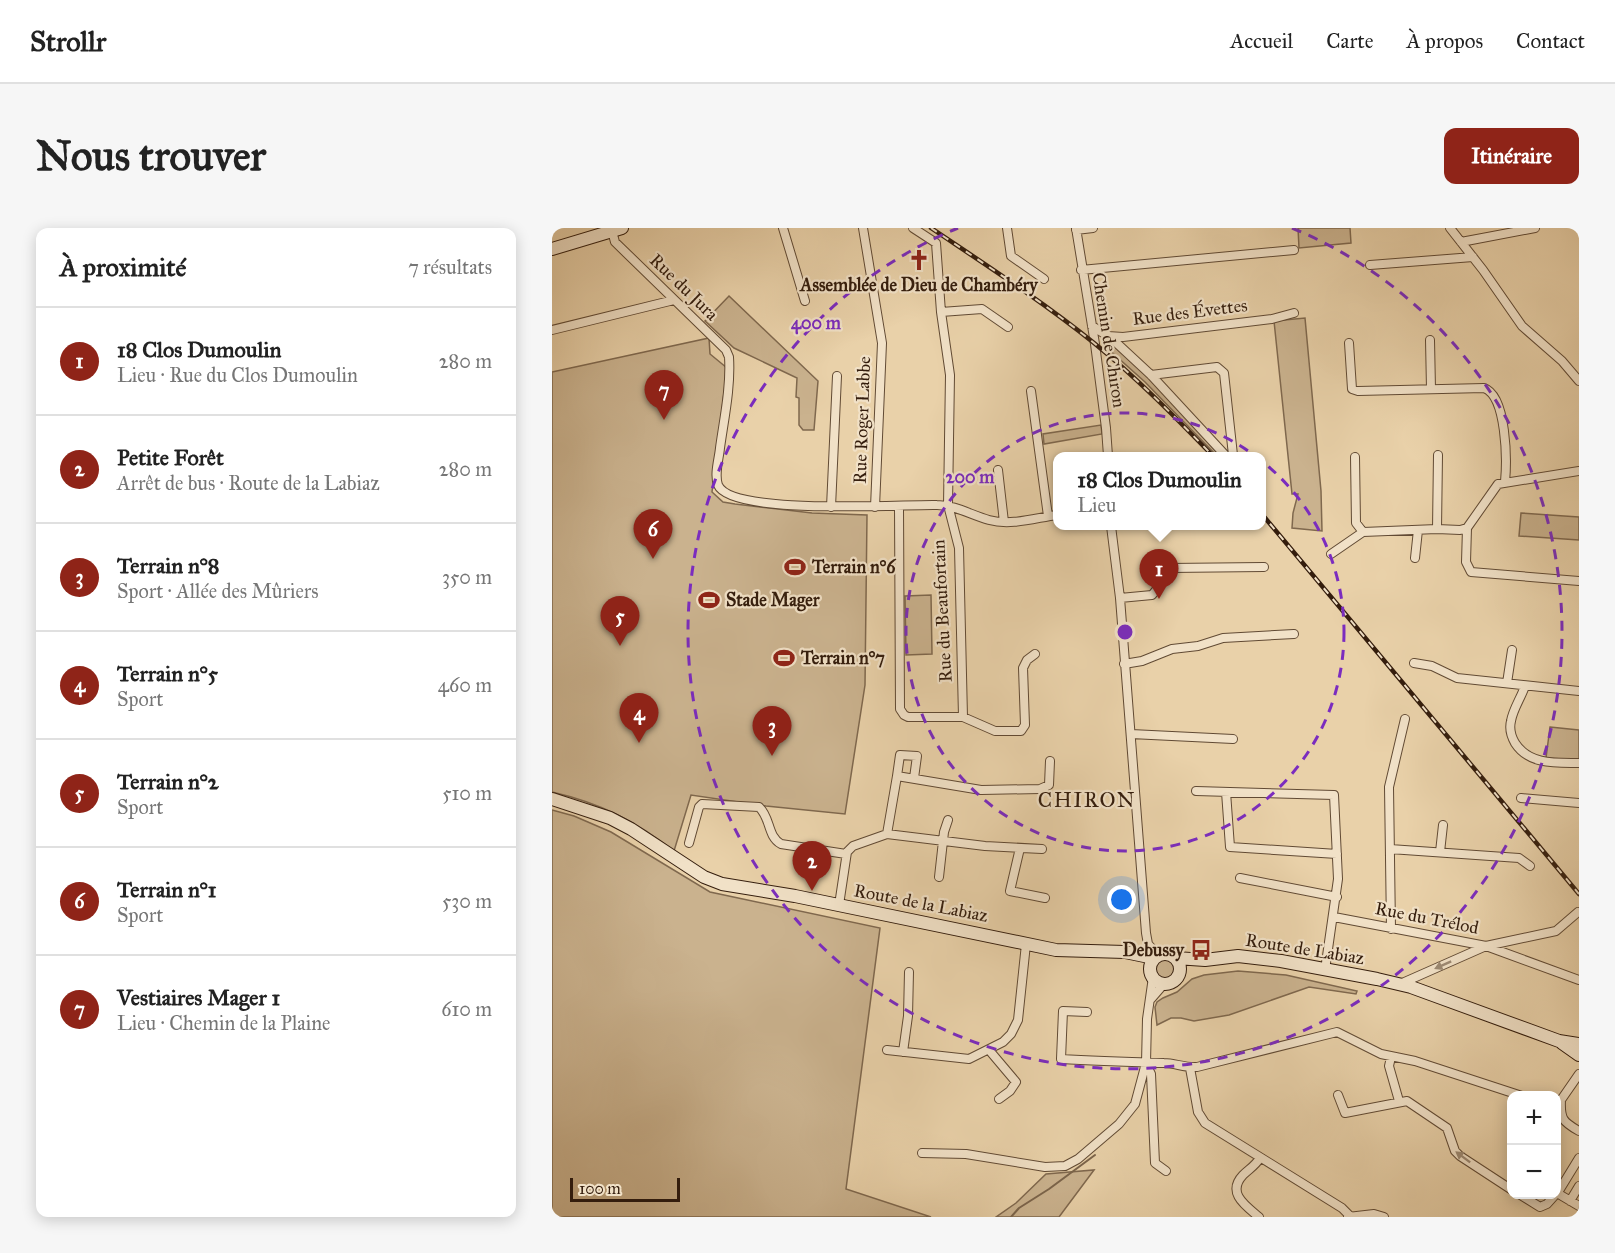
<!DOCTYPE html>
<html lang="fr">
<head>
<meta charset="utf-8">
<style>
  :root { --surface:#fff; --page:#f6f6f6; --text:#222; --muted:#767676; --line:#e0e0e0; --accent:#8f2418 }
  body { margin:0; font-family:"IM FELL Great Primer",serif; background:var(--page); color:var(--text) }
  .controls { position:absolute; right:18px; bottom:18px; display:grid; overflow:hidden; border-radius:12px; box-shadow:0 3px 15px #0003 }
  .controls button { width:54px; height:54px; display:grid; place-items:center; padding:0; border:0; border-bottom:2px solid var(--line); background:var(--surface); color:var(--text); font:30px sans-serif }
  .scale { position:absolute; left:18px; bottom:15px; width:110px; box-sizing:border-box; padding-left:6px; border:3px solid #341d0d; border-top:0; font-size:16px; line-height:21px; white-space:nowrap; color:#341d0d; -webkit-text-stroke:4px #f1e1c7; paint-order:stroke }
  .you { position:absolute; left:570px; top:672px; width:21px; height:21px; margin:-15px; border:4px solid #fff; border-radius:50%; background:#1a73e8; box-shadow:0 0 0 9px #1a73e833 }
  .badge { display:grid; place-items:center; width:39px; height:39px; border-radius:50%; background:var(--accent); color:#fff; font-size:20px; font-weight:700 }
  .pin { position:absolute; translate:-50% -50px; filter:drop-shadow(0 2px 3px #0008) }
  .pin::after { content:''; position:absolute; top:32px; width:21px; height:18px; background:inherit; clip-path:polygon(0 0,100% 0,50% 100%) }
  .popup { position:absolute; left:501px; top:224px; width:213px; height:78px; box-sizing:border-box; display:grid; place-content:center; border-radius:12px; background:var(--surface); filter:drop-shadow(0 2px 4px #0005); font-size:20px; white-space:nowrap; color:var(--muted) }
  .popup b { font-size:22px; color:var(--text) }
  .popup::after { content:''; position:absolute; left:50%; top:100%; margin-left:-12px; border:12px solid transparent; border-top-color:var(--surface) }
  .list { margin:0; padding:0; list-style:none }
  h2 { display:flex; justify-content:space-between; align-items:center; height:78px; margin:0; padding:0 24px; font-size:26px }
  h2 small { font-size:20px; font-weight:400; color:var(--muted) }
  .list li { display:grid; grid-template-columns:39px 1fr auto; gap:18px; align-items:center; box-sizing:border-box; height:108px; padding:0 24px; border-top:2px solid var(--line) }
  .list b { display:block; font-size:22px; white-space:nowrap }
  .list p { margin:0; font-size:20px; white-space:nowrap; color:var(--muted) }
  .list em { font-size:20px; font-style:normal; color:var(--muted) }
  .map { position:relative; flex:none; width:1027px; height:989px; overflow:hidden; border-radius:12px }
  header { display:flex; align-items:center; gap:36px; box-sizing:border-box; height:84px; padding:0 30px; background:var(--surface); border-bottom:2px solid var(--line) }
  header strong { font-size:28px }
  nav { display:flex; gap:33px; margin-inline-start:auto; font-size:21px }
  .intro { display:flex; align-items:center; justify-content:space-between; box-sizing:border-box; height:144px; padding:0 36px }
  h1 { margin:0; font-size:42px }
  .button { padding:15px 27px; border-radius:12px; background:var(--accent); color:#fff; font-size:21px; font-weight:700 }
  main { display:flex; gap:36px; padding:0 36px }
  aside { flex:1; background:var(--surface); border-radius:12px; box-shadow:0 3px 15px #0003 }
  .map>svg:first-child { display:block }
  .green { fill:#cab28e; stroke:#7f684e; stroke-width:1.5 }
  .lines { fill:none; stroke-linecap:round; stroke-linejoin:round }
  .stream { stroke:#7b644b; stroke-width:2 }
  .street-casing { stroke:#614a34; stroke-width:10 }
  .secondary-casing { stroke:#341d0d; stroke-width:14 }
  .street { stroke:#f1e1c7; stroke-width:8 }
  .secondary { stroke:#f1e1c7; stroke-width:12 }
  .rail-casing { stroke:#341d0d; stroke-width:4.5 }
  .rail { stroke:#f1e1c7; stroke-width:2; stroke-dasharray:7; stroke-linecap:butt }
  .oneway { fill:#9c8973 }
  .ring { fill:none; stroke:#7b2cbf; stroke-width:3; stroke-dasharray:10 8 }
  .labels { text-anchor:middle; stroke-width:4.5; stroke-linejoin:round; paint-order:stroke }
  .poi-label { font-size:18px; font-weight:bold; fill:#341d0d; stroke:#f1e1c7; text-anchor:start }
  .street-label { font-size:18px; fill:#341d0d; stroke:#f1e1c7 }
  .quarter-label { font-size:21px; letter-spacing:1.5px; fill:#341d0d; stroke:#f1e1c7 }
  .centre { fill:#7b2cbf; stroke:#f1e1c7; stroke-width:3 }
  .ring-label { font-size:18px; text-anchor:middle; font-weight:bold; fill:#7b2cbf; stroke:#f1e1c7; stroke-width:4.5; stroke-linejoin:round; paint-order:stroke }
</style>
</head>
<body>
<header>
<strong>Strollr</strong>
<nav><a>Accueil</a><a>Carte</a><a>À propos</a><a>Contact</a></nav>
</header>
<div class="intro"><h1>Nous trouver</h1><a class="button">Itinéraire</a></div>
<main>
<aside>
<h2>À proximité<small>7 résultats</small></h2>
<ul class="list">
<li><span class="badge">1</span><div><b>18 Clos Dumoulin</b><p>Lieu · Rue du Clos Dumoulin</p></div><em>280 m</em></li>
<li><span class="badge">2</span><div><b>Petite Forêt</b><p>Arrêt de bus · Route de la Labiaz</p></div><em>280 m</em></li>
<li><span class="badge">3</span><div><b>Terrain n°8</b><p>Sport · Allée des Mûriers</p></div><em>350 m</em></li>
<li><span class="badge">4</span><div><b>Terrain n°5</b><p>Sport</p></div><em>460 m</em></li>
<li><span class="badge">5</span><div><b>Terrain n°2</b><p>Sport</p></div><em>510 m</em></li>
<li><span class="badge">6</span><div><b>Terrain n°1</b><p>Sport</p></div><em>530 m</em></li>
<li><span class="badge">7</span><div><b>Vestiaires Mager 1</b><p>Lieu · Chemin de la Plaine</p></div><em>610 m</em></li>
</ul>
</aside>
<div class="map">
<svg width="1027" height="989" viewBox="0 0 1027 989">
  <rect width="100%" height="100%" fill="#e9d1a9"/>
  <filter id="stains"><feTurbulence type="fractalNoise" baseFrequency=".00333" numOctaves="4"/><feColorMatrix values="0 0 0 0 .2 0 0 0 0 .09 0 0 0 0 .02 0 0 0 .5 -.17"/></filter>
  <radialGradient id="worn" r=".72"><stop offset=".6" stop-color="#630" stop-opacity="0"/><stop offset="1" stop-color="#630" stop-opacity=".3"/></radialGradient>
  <path class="green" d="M746 0H798L799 15 747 20Z
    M177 68 266 153 262 202H251L247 197V170L244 169 245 150 182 120 153 93Z
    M753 90 769 263 770 303 740 300 741 285 746 266H740L722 93Z
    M157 110 158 126 175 140 160 264 171 274 183 276 260 285 315 287 313 457 293 586 214 578 139 567 122 623C84 593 48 575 0 564V144Z
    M557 114 597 149 671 228H665L593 154 554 119Z
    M549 197 550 206 492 216 491 206Z
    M969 285 1027 289V312L967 308Z
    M379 367 380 426 354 427 353 368Z
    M998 499 1027 502V532L994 530Z
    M0 582 22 588 59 604 158 664 328 700 294 961 379 989H0Z
    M604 741a9 9 0 1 1 18 0a9 9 0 1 1-18 0Z
    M686 743 734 747 805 763 804 766 757 759 677 787 642 793 629 790H619L605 797 603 779 605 774 611 770 625 764 640 751 652 747Z
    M542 942 507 989H444L464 975 494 946Z"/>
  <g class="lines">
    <path class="stream" d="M459 989 467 980 497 961 543 927"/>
    <defs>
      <path id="street" d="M231 0 253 73
        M311 0 330 115 323 279
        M361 0 384 15 389 84 398 147 396 277 407 320 411 489
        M455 0 459 28 492 51
        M524 0 543 116 554 200 556 228
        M898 0 931 42 970 98 1010 133 1027 153
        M524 2 541 0
        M60 3 63 14 174 122 177 129C179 159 172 191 168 220 167 231 162 246 166 257 179 288 351 276 385 277 403 277 419 287 437 292 459 298 483 290 505 287
        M909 14 983 0
        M818 37 921 29
        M529 42 742 22
        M389 84 430 81 456 99
        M540 98 556 108 571 109 720 91 742 85
        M0 102 122 72
        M557 108 599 147 674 228
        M878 112 879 161
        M797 115 800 161 806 163 932 160C955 168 955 233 953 254
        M599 147 665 139 672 145 681 227 674 228
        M479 163 496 288
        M803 229 804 295 811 304
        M446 242 452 294
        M347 278 348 481 352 487 356 489H411L443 503H469L473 497 471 440 475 432 483 426
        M279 279 285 148
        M559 298 568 370 594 705 596 716 606 727
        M915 300 914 334 919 344 1027 353
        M885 301 886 227
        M779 326 811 304 885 301 908 302 915 300 946 256 1027 243
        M863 330 866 302
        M568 370 600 367 605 361 611 343 617 340 712 339
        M862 435 880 438 905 450 1027 463
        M572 436 590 433 620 421 646 418 671 410 742 406
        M955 455 960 422
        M973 458C969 470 961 481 959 493 957 501 959 508 963 515 977 537 1004 535 1027 535
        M579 506 681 511
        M345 548 348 527 365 528 362 550
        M644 563 782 567 786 651 773 742
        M674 564 678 619 785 626
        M969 570 1027 575
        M335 606 433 618 490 621
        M137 615 147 579 150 576 207 579C219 590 215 608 229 616L294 626
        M468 620 458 663 493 670
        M838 621 967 630 978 638
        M888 624 891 597
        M387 649 392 604 396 592
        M688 650 785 669
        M287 677 295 624 301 618 335 606 345 548 429 562 488 561 497 557 498 533
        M782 689 934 718 1004 703 1026 684
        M839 701 837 559 853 491
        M848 756 934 718 1027 752
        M599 771 612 756
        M535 784 511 783 509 831C544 833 578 834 612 835 623 835 633 840 645 839L785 804 829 826 863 833 970 868
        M335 822 417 831 451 814 459 806 466 792 474 716
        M437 822 464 854 458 863 447 871
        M351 824 356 788 357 744
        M839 829 837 838 847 873
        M594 836 599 846 603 935 614 943
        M638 840 646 884 653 895 790 980 798 988
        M786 867 793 885 855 873 895 900 903 923 908 928 960 962
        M1005 872H1009L1027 846
        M1009 872C1008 891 1011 894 1027 903
        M370 925 414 926 493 939 513 938 526 931 567 896 583 876 594 835 595 791 601 749
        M1005 965 1027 978
        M967 966 988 979 995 976 1004 966
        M1005 966 1027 930
        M1018 973 1027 958
        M707 989C694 978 674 965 691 947 697 941 703 938 708 930
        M796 989 822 986 832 989"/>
      <path id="secondary" d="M0 21 70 0
        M0 571 58 590 79 601 152 649 170 656 243 668 504 722 573 724 602 730
        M598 741a15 15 0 1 1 30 0a15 15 0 1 1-30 0Z
        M624 730 653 732 686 728 729 733 825 751 859 759 1007 813 1027 816
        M1010 815 1027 827"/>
    </defs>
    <use href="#street" class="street-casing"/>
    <use href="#secondary" class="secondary-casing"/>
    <use href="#street" class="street"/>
    <use href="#secondary" class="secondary"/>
    <defs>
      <path id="rail" d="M379 0C434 37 491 74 542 115 585 150 623 189 661 228
        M709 285 1027 666"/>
    </defs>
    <use href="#rail" class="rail-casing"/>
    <use href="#rail" class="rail"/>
  </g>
  <defs><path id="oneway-solid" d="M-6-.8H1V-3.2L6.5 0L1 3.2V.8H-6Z" transform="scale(1.5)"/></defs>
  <g class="oneway">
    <use href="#oneway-solid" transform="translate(891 737) rotate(156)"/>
    <use href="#oneway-solid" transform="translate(911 929) rotate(-143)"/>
  </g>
  <g class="ring">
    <circle cx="573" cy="404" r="219"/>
    <path d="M740 0A437 437 0 1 1 406 0"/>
  </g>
  <defs>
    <symbol id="church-bare" viewBox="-9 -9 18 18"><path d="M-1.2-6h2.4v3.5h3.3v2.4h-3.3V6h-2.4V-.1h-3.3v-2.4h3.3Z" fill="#8f2418" stroke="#f1e1c7" stroke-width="2.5" paint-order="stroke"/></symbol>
    <symbol id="stadium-bare" viewBox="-9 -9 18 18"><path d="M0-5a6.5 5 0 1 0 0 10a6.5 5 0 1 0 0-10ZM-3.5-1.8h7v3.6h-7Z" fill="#8f2418" stroke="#f1e1c7" stroke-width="2.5" paint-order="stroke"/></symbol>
    <symbol id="bus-bare" viewBox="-9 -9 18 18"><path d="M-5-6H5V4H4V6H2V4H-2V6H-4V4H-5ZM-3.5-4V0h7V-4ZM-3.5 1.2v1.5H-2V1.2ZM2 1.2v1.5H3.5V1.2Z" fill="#8f2418" stroke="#f1e1c7" stroke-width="2.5" paint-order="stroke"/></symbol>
  </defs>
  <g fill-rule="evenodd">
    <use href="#church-bare" x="352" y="17" width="30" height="30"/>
    <use href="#stadium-bare" x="228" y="324" width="30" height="30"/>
    <use href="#stadium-bare" x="142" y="357" width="30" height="30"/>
    <use href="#stadium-bare" x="217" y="415" width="30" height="30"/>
    <use href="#bus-bare" x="634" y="707" width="30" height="30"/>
  </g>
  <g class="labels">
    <g class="poi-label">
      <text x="367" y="63" text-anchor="middle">Assemblée de Dieu de Chambéry</text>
      <text x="260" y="345">Terrain n°6</text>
      <text x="174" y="378">Stade Mager</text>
      <text x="249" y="436">Terrain n°7</text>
      <text x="632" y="728" text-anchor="end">Debussy</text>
    </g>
    <g class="street-label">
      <text transform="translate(132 59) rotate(44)" y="6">Rue du Jura</text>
      <text transform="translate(638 84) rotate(-7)" y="6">Rue des Évettes</text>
      <text transform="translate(557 112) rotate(81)" y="6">Chemin de Chiron</text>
      <text transform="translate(310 192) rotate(-88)" y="6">Rue Roger Labbe</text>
      <text transform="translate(390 383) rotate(-93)" y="6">Rue du Beaufortain</text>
      <text transform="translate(369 675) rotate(11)" y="6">Route de la Labiaz</text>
      <text transform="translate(875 690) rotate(11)" y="6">Rue du Trélod</text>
      <text transform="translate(753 721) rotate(9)" y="6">Route de Labiaz</text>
    </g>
    <g class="quarter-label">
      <text x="535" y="579">CHIRON</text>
    </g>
  </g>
  <circle cx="573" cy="404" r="9" class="centre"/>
  <g class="ring-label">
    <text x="264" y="101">400 m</text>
    <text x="418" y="255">200 m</text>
  </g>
  <rect width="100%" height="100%" filter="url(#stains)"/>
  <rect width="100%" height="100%" fill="url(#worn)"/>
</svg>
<div class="controls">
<button>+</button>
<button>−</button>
</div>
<div class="scale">100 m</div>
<div class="you"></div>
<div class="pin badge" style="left:607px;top:371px">1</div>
<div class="popup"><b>18 Clos Dumoulin</b>Lieu</div>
<div class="pin badge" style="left:260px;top:663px">2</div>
<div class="pin badge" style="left:220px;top:528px">3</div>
<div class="pin badge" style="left:87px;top:515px">4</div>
<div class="pin badge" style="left:68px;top:418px">5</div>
<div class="pin badge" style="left:101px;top:331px">6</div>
<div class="pin badge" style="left:112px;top:192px">7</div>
</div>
</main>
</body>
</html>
